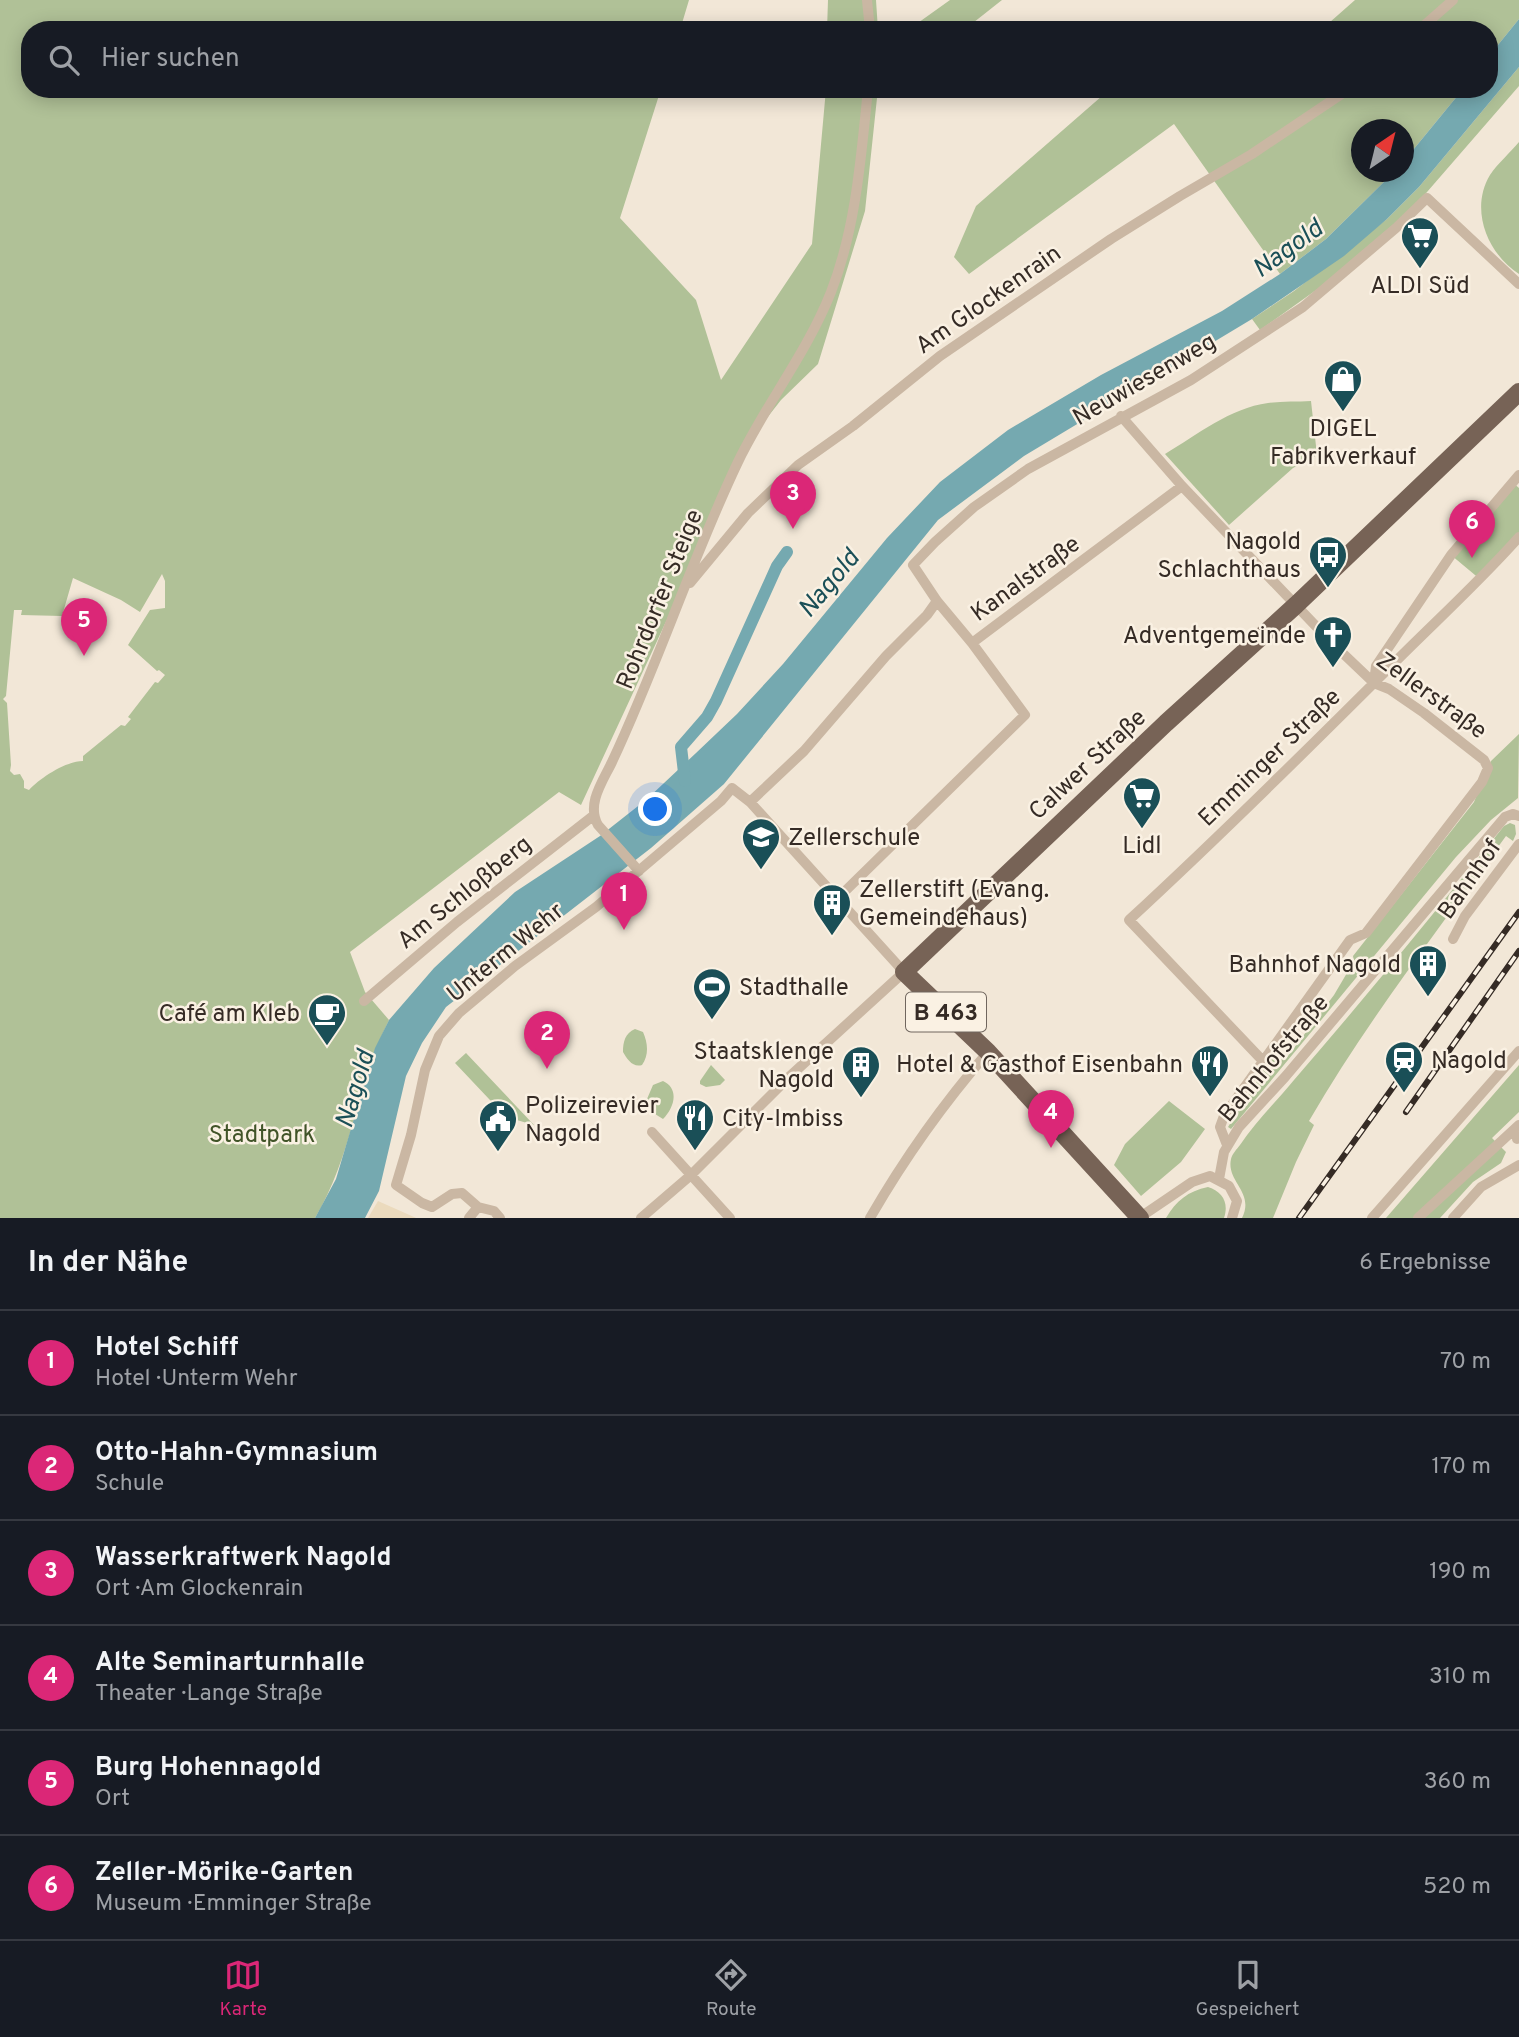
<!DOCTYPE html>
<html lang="de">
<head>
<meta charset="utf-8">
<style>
  :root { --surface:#171b24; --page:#242831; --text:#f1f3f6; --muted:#9ea1a6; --line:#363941; --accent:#db2777 }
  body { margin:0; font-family:Overpass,sans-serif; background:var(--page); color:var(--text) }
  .compass { position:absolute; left:1351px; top:119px; width:63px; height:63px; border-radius:50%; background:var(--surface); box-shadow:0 4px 18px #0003; rotate:35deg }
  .you { position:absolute; left:656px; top:810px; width:24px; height:24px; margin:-18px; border:5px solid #fff; border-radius:50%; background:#1a73e8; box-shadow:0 0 0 10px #1a73e833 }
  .badge { display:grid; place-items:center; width:46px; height:46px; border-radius:50%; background:var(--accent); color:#fff; font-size:23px; font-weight:700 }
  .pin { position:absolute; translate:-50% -58px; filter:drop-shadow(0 2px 4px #0008) }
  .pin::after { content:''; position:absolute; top:37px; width:24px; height:21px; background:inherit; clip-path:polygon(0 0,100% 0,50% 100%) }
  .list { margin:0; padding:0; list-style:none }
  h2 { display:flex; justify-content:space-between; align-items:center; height:91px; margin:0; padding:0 28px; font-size:30px }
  h2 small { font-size:23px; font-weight:400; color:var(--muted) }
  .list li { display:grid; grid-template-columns:46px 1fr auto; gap:21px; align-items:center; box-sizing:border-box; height:105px; padding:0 28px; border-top:2px solid var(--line) }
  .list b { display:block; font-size:26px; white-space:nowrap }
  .list p { margin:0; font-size:23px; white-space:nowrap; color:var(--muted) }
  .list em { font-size:23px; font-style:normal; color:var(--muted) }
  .icon { flex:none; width:38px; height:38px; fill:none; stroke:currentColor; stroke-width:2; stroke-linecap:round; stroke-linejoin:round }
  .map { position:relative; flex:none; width:1519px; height:1218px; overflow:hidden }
  .search { position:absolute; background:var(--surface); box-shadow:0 4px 18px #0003; left:21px; right:21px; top:21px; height:77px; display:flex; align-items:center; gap:18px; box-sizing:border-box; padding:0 24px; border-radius:28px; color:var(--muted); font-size:26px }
  .sheet { height:721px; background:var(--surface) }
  nav { display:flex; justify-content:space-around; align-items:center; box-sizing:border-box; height:98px; border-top:2px solid var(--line); background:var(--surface); font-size:19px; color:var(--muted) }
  nav a { display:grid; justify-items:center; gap:4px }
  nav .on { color:var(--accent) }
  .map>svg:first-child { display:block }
  .green { fill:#b0c197; fill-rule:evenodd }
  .plaza { fill:#ebdabd }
  .water { fill:#75a9b0 }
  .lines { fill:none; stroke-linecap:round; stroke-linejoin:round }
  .canal { stroke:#75a9b0; stroke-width:12 }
  .street { stroke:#cab7a3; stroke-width:10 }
  .primary { stroke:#776356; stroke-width:18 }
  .rail-casing { stroke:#352b25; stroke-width:6 }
  .rail { stroke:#faf1e3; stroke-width:3.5; stroke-dasharray:10; stroke-linecap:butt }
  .labels { text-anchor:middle; stroke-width:5; stroke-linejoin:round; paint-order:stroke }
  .shield { fill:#faf1e3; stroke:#70665e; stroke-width:2 }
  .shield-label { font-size:23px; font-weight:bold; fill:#352b25 }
  .poi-label { font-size:24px; fill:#352b25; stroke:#faf1e3; text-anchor:end }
  .street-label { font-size:24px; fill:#352b25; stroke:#faf1e3 }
  .park-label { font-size:24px; fill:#415428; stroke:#faf1e3 }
  .water-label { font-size:26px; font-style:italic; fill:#1a4f57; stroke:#faf1e3 }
</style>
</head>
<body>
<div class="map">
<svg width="1519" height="1218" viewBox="0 0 1519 1218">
  <rect width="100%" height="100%" fill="#f2e7d7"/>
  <path class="green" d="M0 0H689L680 30H30V89H661L620 218 696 300 721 380 812 244 826 89H888L877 98 865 211 818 364 781 400 742 450 696 557 581 805 559 792 350 952 365 992 389 1020C357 1084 352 1157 315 1218H0ZM162 574 165 581V608L150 610 128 645 157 671 159 670 165 675 158 683 155 682 128 717 131 719 125 726 121 725 83 756V761C66 761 40 778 29 790L24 788V781L20 774 14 775 10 771 11 765 7 703 3 699 6 696 14 610H22L21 615 62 616 73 578 121 600 140 612Z
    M828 0H876L878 30H827Z
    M950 0H1002L964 30H908Z
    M1355 0H1519V19L1489 56V30H1321Z
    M1519 67V86L1414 207 1319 288 1260 330 1252 319 1294 291 1387 219 1419 187Z
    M1110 89H1156L1161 95 1169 89H1463L1404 161V130H1362V172H1394L1326 239 1280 274 1174 124 969 274 954 257 976 206Z
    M1519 142V274C1488 254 1469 210 1490 175 1498 163 1510 153 1519 142Z
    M1311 401 1317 455 1293 468 1229 525 1165 454C1197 435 1230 408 1268 403 1282 401 1297 402 1311 401Z
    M1512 482 1519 488V537L1481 580 1451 555Z
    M1519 734 1518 798 1491 820 1456 857 1231 1129 1228 1127 1274 1053 1285 1060 1334 995 1354 961 1353 956 1474 802 1491 761Z
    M1510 823 1515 825 1516 834 1513 841 1506 836C1438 930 1367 1021 1309 1121L1314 1125 1296 1162 1273 1218H1242C1255 1192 1226 1182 1231 1159 1232 1154 1237 1149 1240 1145 1256 1121 1276 1102 1294 1080 1366 997 1435 912 1504 826Z
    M635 1029 643 1032C648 1043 649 1055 642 1065 633 1068 627 1059 623 1052 623 1042 625 1033 635 1029Z
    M466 1053 534 1125 506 1117 455 1063Z
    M711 1065 725 1080 720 1085 706 1087 700 1084V1081Z
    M1519 1065V1112L1492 1138 1506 1152 1501 1163 1473 1182 1440 1218H1386Z
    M663 1081C680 1089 674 1108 663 1119L655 1114 647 1099 653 1085Z
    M695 1100 700 1102V1115L697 1113 692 1118 695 1122 692 1125 685 1120 682 1107 686 1101Z
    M1169 1101 1205 1129 1181 1162 1141 1196 1114 1165 1125 1144Z
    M1208 1187C1223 1192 1229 1203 1224 1218H1166C1176 1201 1188 1191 1208 1187Z"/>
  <path class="plaza" d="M378 1201 414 1217 416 1218H368Z"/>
  <path class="water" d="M1519 19V67L1419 187 1387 219 1344 256 1252 319 1024 456 938 520 724 784 651 848 446 1007 422 1043 406 1076 379 1191 365 1218H315L336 1179 375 1048 389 1020 434 968 515 892 600 836 647 799 696 753 737 714 783 664 887 538 940 482 1008 430 1101 375 1222 311 1280 274 1326 239 1394 172H1404V161L1463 89H1489V56Z"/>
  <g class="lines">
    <path class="canal" d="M685 781 681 747 707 717 716 701 777 566 787 552"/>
    <path class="street" d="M867 0 870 30
      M1419 30 1453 0
      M1121 416 1182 486 1332 643 1374 683 1389 689 1424 713 1484 760 1488 768 1482 782 1366 933 1350 940 1224 1116 1220 1127 1227 1145
      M690 583 748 513 798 465 853 426 940 356 1111 239 1180 196 1252 154 1349 89
      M972 643 937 601 913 565 935 542 974 507 1028 469 1191 380 1303 307 1396 228 1427 198 1519 284
      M1374 683 1376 666 1451 555 1519 475
      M750 802 804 751 886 656 927 615 937 601
      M639 871 598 825C586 804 603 781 612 762 658 664 691 561 737 464 765 405 807 353 831 292 856 228 861 157 868 89
      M837 899 1025 715 972 643 1182 486
      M1453 939 1465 916 1519 844
      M364 1001 457 922 593 816
      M1263 1061 1129 920C1220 836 1308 749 1396 661 1437 620 1480 581 1519 537
      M652 1132 730 1218
      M1517 1139 1519 1137
      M1219 1179 1224 1152 1239 1127 1285 1077 1505 817 1513 814 1519 816
      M469 1218 478 1207
      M500 1218 494 1211 478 1207 462 1193 452 1194 432 1207 422 1203 396 1185 411 1135 425 1070 439 1036 459 1013 515 966 596 907 721 801 732 788 750 802 904 972 789 1077 691 1175 641 1218
      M870 1218C904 1159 943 1104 988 1052
      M1139 1218 1192 1182 1210 1176 1229 1186 1237 1201 1232 1218
      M1372 1218 1519 1051
      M1418 1218 1519 1125
      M1453 1218 1481 1187 1519 1165"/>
    <path class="primary" d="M1140 1218 988 1052 904 972 1166 723 1296 605 1519 392"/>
    <defs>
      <path id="rail" d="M1406 1112 1519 951
        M1299 1218 1519 912"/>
    </defs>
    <use href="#rail" class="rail-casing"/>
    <use href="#rail" class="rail"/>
  </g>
  <defs>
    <symbol id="supermarket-pin" viewBox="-11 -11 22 30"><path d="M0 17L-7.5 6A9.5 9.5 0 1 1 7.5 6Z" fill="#1a4f57" stroke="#faf1e3"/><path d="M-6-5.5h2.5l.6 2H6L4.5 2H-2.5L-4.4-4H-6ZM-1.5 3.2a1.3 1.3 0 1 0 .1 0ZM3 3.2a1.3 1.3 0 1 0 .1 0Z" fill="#fff"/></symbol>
    <symbol id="shop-pin" viewBox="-11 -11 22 30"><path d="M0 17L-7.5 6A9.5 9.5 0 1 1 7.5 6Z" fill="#1a4f57" stroke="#faf1e3"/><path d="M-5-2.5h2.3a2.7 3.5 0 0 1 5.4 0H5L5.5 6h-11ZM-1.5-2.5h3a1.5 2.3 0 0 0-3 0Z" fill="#fff"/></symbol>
    <symbol id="bus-pin" viewBox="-11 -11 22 30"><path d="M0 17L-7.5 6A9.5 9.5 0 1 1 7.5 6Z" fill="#1a4f57" stroke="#faf1e3"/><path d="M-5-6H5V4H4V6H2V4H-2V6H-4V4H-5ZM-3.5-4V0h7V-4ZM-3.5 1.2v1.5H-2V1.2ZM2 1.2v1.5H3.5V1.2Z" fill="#fff"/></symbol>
    <symbol id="church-pin" viewBox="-11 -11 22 30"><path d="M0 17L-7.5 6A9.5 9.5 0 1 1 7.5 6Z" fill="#1a4f57" stroke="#faf1e3"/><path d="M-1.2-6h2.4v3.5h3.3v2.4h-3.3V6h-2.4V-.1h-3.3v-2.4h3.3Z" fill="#fff"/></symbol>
    <symbol id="school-pin" viewBox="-11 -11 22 30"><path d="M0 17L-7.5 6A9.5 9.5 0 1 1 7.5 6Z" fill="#1a4f57" stroke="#faf1e3"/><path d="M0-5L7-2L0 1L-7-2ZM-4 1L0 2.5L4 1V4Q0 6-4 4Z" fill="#fff"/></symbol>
    <symbol id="building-pin" viewBox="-11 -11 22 30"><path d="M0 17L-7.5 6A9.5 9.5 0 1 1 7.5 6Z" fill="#1a4f57" stroke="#faf1e3"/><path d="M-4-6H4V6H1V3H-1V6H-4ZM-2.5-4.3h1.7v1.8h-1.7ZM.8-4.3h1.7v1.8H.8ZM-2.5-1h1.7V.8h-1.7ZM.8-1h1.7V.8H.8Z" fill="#fff"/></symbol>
    <symbol id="stadium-pin" viewBox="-11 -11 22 30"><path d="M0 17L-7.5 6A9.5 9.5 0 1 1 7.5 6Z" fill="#1a4f57" stroke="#faf1e3"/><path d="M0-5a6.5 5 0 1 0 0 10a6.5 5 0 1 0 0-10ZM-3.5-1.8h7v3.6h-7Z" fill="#fff"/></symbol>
    <symbol id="cafe-pin" viewBox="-11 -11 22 30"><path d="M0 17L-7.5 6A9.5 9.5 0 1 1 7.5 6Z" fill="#1a4f57" stroke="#faf1e3"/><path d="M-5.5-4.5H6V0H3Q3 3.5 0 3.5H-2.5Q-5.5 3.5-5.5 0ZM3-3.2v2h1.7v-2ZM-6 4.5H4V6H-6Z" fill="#fff"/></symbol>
    <symbol id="station-pin" viewBox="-11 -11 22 30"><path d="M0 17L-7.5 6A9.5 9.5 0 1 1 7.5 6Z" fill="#1a4f57" stroke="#faf1e3"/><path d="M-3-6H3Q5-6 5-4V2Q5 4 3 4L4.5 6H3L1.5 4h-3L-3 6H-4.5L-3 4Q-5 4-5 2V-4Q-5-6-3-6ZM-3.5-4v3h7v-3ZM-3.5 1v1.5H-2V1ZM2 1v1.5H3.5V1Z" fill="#fff"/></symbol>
    <symbol id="restaurant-pin" viewBox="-11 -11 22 30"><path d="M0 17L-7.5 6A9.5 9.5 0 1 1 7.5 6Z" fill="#1a4f57" stroke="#faf1e3"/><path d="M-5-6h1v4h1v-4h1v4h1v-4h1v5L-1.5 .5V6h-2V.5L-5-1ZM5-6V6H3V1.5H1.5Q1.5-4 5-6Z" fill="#fff"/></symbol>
    <symbol id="civic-pin" viewBox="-11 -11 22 30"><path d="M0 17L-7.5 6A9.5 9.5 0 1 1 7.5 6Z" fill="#1a4f57" stroke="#faf1e3"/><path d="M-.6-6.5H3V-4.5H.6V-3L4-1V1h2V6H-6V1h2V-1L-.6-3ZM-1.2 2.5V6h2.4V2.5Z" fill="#fff"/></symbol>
  </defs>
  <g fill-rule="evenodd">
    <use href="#supermarket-pin" x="1398" y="214" width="44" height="60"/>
    <use href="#shop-pin" x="1321" y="357" width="44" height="60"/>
    <use href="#bus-pin" x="1306" y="533" width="44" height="60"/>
    <use href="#church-pin" x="1311" y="613" width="44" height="60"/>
    <use href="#supermarket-pin" x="1120" y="774" width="44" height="60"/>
    <use href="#school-pin" x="739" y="815" width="44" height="60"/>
    <use href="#building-pin" x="810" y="881" width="44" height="60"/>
    <use href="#building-pin" x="1406" y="942" width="44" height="60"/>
    <use href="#stadium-pin" x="690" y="965" width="44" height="60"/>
    <use href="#cafe-pin" x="305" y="991" width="44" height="60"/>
    <use href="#station-pin" x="1382" y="1038" width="44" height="60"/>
    <use href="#restaurant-pin" x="1188" y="1042" width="44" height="60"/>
    <use href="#building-pin" x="839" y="1043" width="44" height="60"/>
    <use href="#restaurant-pin" x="673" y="1096" width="44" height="60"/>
    <use href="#civic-pin" x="476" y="1097" width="44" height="60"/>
  </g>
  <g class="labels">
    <rect class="shield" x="906" y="992.5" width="80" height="39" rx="5"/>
    <g class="shield-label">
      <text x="946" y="1020">B 463</text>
    </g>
    <g class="poi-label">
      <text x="1420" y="293" text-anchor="middle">ALDI Süd</text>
      <text x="1343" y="436" text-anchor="middle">DIGEL<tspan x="1343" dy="28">Fabrikverkauf</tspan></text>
      <text x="1301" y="549">Nagold<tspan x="1301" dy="28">Schlachthaus</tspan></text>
      <text x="1306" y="643">Adventgemeinde</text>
      <text x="788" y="845" text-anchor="start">Zellerschule</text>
      <text x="1142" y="853" text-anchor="middle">Lidl</text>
      <text x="859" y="897" text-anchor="start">Zellerstift (Evang.<tspan x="859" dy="28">Gemeindehaus)</tspan></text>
      <text x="1401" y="972">Bahnhof Nagold</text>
      <text x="739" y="995" text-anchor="start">Stadthalle</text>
      <text x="300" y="1021">Café am Kleb</text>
      <text x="834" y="1059">Staatsklenge<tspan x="834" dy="28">Nagold</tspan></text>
      <text x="1431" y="1068" text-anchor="start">Nagold</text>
      <text x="1183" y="1072">Hotel &amp; Gasthof Eisenbahn</text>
      <text x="525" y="1113" text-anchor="start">Polizeirevier<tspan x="525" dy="28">Nagold</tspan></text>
      <text x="722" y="1126" text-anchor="start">City-Imbiss</text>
    </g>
    <g class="street-label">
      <text transform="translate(988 299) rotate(-35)" y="8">Am Glockenrain</text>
      <text transform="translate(1144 379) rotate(-30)" y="8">Neuwiesenweg</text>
      <text transform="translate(1025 578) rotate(-36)" y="8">Kanalstraße</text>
      <text transform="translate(659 599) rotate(-68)" y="8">Rohrdorfer Steige</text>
      <text transform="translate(1432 695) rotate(36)" y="8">Zellerstraße</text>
      <text transform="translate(1269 757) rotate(-44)" y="8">Emminger Straße</text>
      <text transform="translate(1087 764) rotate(-43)" y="8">Calwer Straße</text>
      <text transform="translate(1469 879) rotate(-55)" y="8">Bahnhof</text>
      <text transform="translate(464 892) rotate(-39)" y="8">Am Schloßberg</text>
      <text transform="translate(505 952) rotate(-39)" y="8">Unterm Wehr</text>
      <text transform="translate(1273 1058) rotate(-50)" y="8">Bahnhofstraße</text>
    </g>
    <g class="park-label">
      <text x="262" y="1142">Stadtpark</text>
    </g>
    <g class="water-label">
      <text transform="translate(1287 248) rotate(-36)" y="9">Nagold</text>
      <text transform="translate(828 583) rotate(-50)" y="9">Nagold</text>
      <text transform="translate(354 1089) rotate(-73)" y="9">Nagold</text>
    </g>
  </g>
</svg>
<svg class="compass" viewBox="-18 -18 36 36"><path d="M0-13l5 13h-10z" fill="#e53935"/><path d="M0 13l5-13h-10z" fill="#9ea1a6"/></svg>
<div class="you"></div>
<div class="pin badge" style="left:624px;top:930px">1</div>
<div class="pin badge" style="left:547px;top:1069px">2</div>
<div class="pin badge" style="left:793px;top:529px">3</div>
<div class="pin badge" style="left:1051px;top:1148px">4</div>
<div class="pin badge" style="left:84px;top:656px">5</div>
<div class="pin badge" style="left:1472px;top:558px">6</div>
<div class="search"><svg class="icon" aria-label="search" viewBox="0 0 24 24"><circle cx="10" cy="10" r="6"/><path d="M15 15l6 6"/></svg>Hier suchen</div>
</div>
<section class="sheet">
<h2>In der Nähe<small>6 Ergebnisse</small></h2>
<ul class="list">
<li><span class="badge">1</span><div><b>Hotel Schiff</b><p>Hotel · Unterm Wehr</p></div><em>70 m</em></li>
<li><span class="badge">2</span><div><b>Otto-Hahn-Gymnasium</b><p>Schule</p></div><em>170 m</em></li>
<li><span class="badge">3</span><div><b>Wasserkraftwerk Nagold</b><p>Ort · Am Glockenrain</p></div><em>190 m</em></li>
<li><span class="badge">4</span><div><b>Alte Seminarturnhalle</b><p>Theater · Lange Straße</p></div><em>310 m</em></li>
<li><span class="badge">5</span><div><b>Burg Hohennagold</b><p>Ort</p></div><em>360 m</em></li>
<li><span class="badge">6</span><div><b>Zeller-Mörike-Garten</b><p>Museum · Emminger Straße</p></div><em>520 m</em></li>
</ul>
</section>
<nav>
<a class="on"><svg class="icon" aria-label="map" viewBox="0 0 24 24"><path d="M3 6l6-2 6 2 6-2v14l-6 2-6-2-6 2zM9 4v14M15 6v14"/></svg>Karte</a>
<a><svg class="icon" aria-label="directions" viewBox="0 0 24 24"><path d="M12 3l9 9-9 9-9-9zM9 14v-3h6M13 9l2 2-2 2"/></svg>Route</a>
<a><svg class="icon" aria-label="saved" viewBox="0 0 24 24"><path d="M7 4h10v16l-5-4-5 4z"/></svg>Gespeichert</a>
</nav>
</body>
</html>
